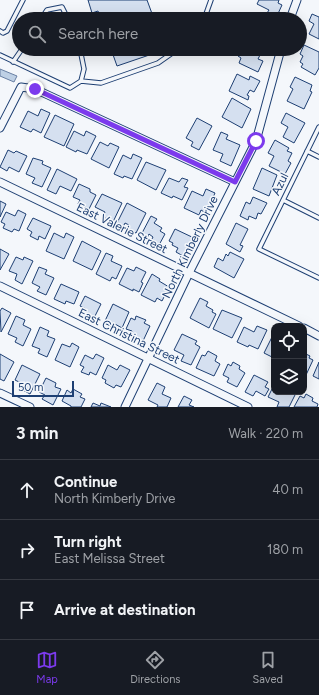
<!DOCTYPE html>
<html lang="en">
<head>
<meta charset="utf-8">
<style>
  :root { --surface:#171b24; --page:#242831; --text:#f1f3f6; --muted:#9ea1a6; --line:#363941; --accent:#7c3aed }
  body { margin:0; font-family:Figtree,sans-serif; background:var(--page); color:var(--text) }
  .controls { position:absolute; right:12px; bottom:12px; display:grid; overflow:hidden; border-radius:8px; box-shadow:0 4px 16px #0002 }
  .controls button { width:36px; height:36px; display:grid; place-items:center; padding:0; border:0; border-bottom:1px solid var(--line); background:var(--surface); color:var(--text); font:20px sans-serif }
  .scale { position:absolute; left:12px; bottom:10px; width:62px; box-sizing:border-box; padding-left:4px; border:2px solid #1d3f73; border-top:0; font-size:11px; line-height:14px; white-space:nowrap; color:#1d3f73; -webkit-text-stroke:3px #f4f7fb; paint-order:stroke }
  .stop { position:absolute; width:12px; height:12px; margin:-9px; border:3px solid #7c3aed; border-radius:50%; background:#fff }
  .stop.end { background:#7c3aed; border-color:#fff; box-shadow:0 1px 4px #0008 }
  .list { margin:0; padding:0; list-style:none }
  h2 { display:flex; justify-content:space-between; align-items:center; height:52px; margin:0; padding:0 16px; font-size:17px }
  h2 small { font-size:13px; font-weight:400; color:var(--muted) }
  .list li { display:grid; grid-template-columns:26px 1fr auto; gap:12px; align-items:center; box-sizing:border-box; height:60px; padding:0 16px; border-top:1px solid var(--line) }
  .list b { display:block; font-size:15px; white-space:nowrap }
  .list p { margin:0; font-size:13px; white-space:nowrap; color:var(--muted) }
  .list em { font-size:13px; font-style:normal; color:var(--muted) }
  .icon { flex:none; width:22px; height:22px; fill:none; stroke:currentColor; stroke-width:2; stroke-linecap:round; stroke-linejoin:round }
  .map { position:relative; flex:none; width:319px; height:407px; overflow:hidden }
  .search { position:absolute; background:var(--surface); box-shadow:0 4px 16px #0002; left:12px; right:12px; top:12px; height:44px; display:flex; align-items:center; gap:10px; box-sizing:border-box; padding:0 14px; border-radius:22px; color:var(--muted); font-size:15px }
  .sheet { height:232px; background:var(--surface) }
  nav { display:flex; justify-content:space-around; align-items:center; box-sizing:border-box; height:56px; border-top:1px solid var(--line); background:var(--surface); font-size:11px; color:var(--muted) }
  nav a { display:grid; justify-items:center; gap:2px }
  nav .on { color:var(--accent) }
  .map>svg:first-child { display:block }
  .water { fill:#bed0e5; stroke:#687fa3 }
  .building { fill:#d5e0f0; stroke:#1d3f73 }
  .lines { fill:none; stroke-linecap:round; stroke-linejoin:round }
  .lane-casing { stroke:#1d3f73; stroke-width:5.5 }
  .street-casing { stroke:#1d3f73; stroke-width:9 }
  .lane { stroke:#f4f7fb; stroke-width:3.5 }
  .street { stroke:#f4f7fb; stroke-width:7 }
  .route { stroke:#7c3aed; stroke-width:5 }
  .labels { text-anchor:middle; stroke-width:3; stroke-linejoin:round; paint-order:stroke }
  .street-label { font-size:12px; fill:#1d3f73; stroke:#f4f7fb }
</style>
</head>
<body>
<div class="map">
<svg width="319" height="407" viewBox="0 0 319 407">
  <rect width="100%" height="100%" fill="#f4f7fb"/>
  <path class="water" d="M0 69 17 76 14 82 0 76Z"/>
  <path class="building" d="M88 0H147L154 19H101L98 11 92 13Z
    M259 0H279L278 3 282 5 276 18 267 13 269 10 257 4Z
    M312 14 319 17V39L309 34 314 24 309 21Z
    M304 45 319 52V68L315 75 301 67 303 64 300 62 303 56 300 54Z
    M111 49H164V50L117 66Z
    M242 49H263L258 59 263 61 258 72 239 63 241 58 238 56Z
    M237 74 249 80 250 76 260 81 254 92 250 90 247 95 249 96 248 100 229 91Z
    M295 77 312 85 310 91 312 92 304 109 287 101 293 89 290 87Z
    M232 98 251 109 242 128 222 117Z
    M41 109 50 113 41 133 33 129 31 132 20 127 28 111 38 116Z
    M286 113 305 123 294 143 283 137 288 127 281 123Z
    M55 115 74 124 64 146 44 137Z
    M197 118 212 126 199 150 191 146 193 142 186 138Z
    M74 131 84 136 86 131 96 136 87 154 77 150 76 152 66 147Z
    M221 132 228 135 226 139 240 145 231 166 220 161 223 154 213 150Z
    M275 140 289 148 287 151 292 153 288 161 291 163 285 174 269 166 274 156 268 153Z
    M100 142 108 146 110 143 119 147 109 168 91 159Z
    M8 150 14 153 16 151 27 156 19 172 9 167 7 171 0 167Z
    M133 154 142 158 132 179 124 176 123 178 114 174 123 155 131 159Z
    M33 158 43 161 42 164 51 168 42 187 32 183 35 178 26 174Z
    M146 162 166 170 156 190 137 180Z
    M262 168 277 175 269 196 253 189Z
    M57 169 77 179 71 191 60 186 56 194 47 190Z
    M169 178 179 182 182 178 188 180 184 187 188 188 182 200 173 196 172 198 161 193Z
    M79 184 90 189V192L96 195 89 209 78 204 80 200 73 197Z
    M206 189 215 193 206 213 201 210 199 215 184 208 192 191 203 196Z
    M102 194 122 203 113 222 103 217 105 212 95 207Z
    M253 197 267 203 261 214 258 213 256 219 249 216 248 220 240 216 246 202 250 204Z
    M0 201 6 204 0 217Z
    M127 203 146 213 136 233 127 229 129 225 125 223 123 227 117 223Z
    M18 210 26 214 19 231 14 229 12 232 3 228 5 224 1 222 6 212 15 216Z
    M151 216 157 219 154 223 162 228 160 231 165 234 159 245 151 241 153 237 149 234 147 238 141 235Z
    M33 218 51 226 45 239 39 236 38 240 30 236 32 232 27 229Z
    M236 223 248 229 240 245 243 246 240 252 226 244Z
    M175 229 194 238 185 257 176 252 178 248 172 245 173 243 169 241Z
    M54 233 64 238 66 233 74 237 64 259 46 251Z
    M82 241 101 251 92 270 73 261Z
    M0 249 9 254 0 270Z
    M230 252 244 259 234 278 214 267 218 258 223 261 226 254 228 256Z
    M106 253 113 256 111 261 122 266 116 279 112 277 110 281 96 274Z
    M16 257 23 260 24 257 33 261 22 284 15 280 17 274 9 271Z
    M39 267 47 270 45 274 54 278 46 295 37 291 40 287 32 283Z
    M136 267 146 272 141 282 143 283 139 292 133 289V291L119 284 127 268 134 271Z
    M152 274 160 279 159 281 169 287 162 301 157 298 155 302 141 295Z
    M61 284 79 292 74 304 66 301 65 304 54 299Z
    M85 296 101 304 94 318 84 313 86 309 80 306Z
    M200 298 208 302 206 306 213 310 212 312 216 314 209 328 190 318Z
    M113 304 129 312 122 328 115 324 113 327 104 323Z
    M2 308 11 313 1 332 0 311Z
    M222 310 242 318 232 338 213 329Z
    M16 316 25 320 23 325 31 329 23 346 15 342 17 338 8 334Z
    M136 316 146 320 144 323 150 326 143 341 130 336 132 331 126 329 131 318 135 320Z
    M257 326 267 330 258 349 249 345 248 347 237 342 244 327 254 332Z
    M40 327 49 331 47 336 55 339 47 357 38 353 40 349 32 346Z
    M274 333V358L264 353Z
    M182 334 197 341 195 344 200 347 191 365 181 361 184 355 174 350Z
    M72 343 79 347 70 367 55 360 62 344 70 347Z
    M208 351 217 356 215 361 220 364 214 376 196 368 202 355 205 356Z
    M304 353 310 356 309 358 313 360 306 375H304Z
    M0 354 14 362 4 381 0 379Z
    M96 354 104 358 96 375 90 372 89 375 81 372 84 367 80 365 85 355 93 359Z
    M233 362 240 366 239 369 245 373 237 387 227 382 229 378 223 375 228 364 231 366Z
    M319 362V379L313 376Z
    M22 365 40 374 30 394 21 389 23 384 15 380Z
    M108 365 117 370 120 365 130 370 121 387 116 385 114 388 105 383 106 380 102 378Z
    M254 375 268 382 265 387 269 389 265 396 256 391 253 396 245 392Z
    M46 378 56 383 55 387 61 389 53 405 42 399 45 395 39 392Z
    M157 383 165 387 162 394 171 398 167 407H157L158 405 148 400Z
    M274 385V392L296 393 289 407H277L279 402 268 397Z
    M73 389 82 394 80 397 85 399 81 407H71V406L62 401 67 390 71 393Z
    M306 394 313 398 312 401 318 404 317 407H294L300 396 304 398Z
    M184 396 192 400 189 405 194 407H178Z
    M93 403 100 406 101 403 111 407H91Z"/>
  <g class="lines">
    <defs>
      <path id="lane" d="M41 19 47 10 62 7 68 19
        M203 19 206 14 211 0
        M0 31 3 33 7 31 23 0
        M0 55 70 88 81 81 84 69 80 49
        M13 62 22 49
        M81 81 101 83 158 63 178 49
        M319 127 259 249 319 278
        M307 151 319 157
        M283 200 319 218"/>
      <path id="street" d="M290 19 297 0
        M0 128 21 87 35 89 235 182
        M0 182 299 326
        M0 286 248 407
        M304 328 319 336
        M0 393 30 407
        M125 407 189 273 256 141 281 49"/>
    </defs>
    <use href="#lane" class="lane-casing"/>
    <use href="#street" class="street-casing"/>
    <use href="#lane" class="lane"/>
    <use href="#street" class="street"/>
  </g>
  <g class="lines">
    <path class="route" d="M35 89 235 182 256 141"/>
  </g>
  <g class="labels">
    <g class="street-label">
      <text transform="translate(280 184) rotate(-64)" y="4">Azul</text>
      <text transform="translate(122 228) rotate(26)" y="4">East Valerie Street</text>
      <text transform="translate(190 247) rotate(-64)" y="4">North Kimberly Drive</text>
      <text transform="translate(129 336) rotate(26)" y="4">East Christina Street</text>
    </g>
  </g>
</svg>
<div class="controls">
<button><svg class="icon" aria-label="locate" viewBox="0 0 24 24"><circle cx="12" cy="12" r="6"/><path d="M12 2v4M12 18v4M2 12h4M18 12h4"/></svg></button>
<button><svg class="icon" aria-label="layers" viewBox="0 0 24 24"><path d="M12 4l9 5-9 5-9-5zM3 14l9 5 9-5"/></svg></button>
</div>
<div class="scale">50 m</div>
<div class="stop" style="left:256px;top:141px"></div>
<div class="stop end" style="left:35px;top:89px"></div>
<div class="search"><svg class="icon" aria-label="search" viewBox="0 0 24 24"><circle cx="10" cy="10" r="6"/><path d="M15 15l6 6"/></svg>Search here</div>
</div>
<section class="sheet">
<h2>3 min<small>Walk · 220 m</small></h2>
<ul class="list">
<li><svg class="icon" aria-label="ahead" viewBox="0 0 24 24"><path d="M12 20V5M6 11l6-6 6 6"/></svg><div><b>Continue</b><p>North Kimberly Drive</p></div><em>40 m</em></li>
<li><svg class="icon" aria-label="right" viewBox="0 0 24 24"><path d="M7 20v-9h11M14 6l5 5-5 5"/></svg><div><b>Turn right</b><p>East Melissa Street</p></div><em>180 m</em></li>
<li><svg class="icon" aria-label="arrive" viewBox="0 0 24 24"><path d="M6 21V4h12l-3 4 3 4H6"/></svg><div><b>Arrive at destination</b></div></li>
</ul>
</section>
<nav>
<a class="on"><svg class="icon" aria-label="map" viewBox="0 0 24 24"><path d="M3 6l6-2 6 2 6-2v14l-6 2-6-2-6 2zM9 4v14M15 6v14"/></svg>Map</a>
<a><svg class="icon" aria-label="directions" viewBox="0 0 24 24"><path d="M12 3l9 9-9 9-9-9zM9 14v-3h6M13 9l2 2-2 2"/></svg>Directions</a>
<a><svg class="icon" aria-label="saved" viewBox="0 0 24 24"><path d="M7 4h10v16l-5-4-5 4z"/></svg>Saved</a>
</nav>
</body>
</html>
